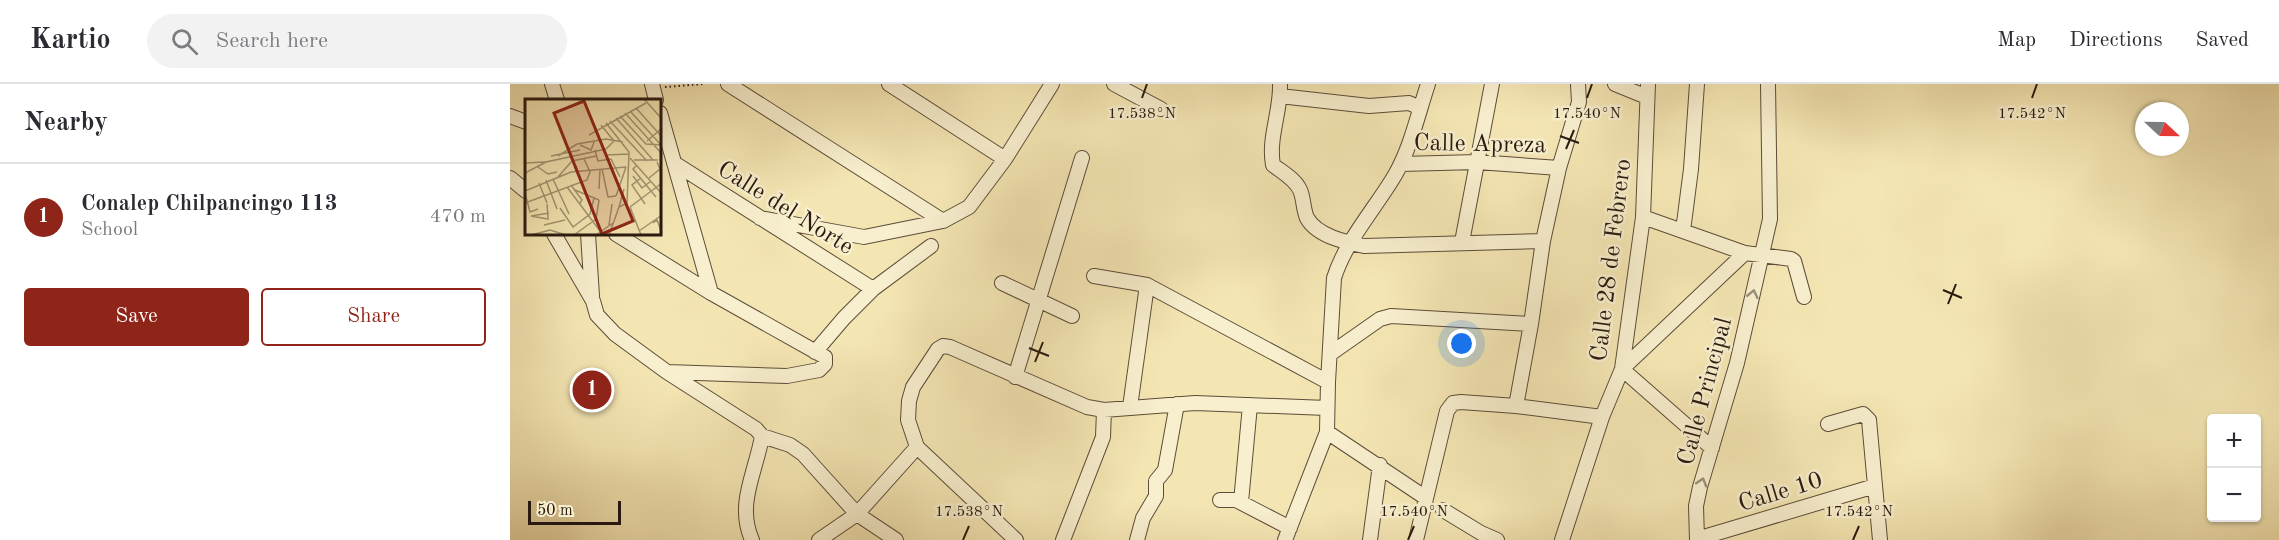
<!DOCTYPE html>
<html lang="en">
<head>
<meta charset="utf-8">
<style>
  :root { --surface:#fff; --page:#f2f2f3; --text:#2b2b33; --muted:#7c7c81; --line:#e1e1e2; --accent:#8f2418 }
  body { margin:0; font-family:"Old Standard TT",serif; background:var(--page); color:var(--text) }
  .controls { position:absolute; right:18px; bottom:18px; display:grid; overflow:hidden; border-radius:6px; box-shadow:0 2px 4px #0004 }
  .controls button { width:54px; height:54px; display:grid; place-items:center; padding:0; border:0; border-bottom:2px solid var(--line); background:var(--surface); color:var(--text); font:30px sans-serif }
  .compass { position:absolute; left:1625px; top:18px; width:54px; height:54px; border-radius:50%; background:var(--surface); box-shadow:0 2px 4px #0004; rotate:112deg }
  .scale { position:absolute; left:18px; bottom:15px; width:93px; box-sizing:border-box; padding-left:6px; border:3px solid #291910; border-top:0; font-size:16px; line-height:21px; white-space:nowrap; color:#291910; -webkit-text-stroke:4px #f8efce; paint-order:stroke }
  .you { position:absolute; left:952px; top:260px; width:21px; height:21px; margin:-15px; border:4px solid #fff; border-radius:50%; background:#1a73e8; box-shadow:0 0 0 9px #1a73e833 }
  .badge { display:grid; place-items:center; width:39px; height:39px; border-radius:50%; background:var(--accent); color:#fff; font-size:20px; font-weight:700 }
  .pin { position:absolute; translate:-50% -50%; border:3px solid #fff; box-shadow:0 2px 6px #0006 }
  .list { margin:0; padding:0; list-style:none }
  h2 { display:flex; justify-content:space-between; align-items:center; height:78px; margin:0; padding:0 24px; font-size:26px }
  h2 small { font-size:20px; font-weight:400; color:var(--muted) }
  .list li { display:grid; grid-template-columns:39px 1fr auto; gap:18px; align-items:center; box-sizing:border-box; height:108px; padding:0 24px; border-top:2px solid var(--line) }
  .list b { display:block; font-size:22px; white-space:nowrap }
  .list p { margin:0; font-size:20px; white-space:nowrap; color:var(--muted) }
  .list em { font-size:20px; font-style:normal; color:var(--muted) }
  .actions { display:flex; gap:12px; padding:18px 24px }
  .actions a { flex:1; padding:14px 0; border:2px solid var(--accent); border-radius:6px; text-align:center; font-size:21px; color:var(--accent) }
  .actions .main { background:var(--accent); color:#fff }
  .icon { flex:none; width:33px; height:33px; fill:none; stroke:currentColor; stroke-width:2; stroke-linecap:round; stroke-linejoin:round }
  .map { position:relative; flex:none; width:1769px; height:456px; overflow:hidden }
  header { display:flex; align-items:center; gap:36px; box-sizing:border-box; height:84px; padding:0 30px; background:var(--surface); border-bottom:2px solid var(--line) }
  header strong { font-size:28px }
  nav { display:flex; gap:33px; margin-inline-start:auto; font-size:21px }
  .search { width:420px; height:54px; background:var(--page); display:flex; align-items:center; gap:15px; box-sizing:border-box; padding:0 21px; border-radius:33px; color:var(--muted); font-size:22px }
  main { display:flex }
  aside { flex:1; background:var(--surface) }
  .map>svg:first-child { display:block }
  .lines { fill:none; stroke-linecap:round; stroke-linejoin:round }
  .minor-casing { stroke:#5c4c39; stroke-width:16 }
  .path { stroke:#291910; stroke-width:2; stroke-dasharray:1.5 3; stroke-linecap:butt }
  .minor { stroke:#f8efce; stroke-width:14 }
  .oneway { stroke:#9b8f78 }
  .ticks { fill:none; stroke:#291910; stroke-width:2 }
  .labels { text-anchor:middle; stroke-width:5; stroke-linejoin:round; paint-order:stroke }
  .street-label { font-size:24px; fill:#291910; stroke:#f8efce }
  .inset-road { fill:none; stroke:#a39472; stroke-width:1.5 }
  .view { fill:#8f2418; fill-opacity:0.15; stroke:#8f2418; stroke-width:3 }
  .inset-edge { fill:none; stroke:#291910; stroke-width:3 }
  .ticks-label { font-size:15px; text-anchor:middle; fill:#291910; stroke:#f8efce; stroke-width:5; stroke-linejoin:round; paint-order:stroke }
</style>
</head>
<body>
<header>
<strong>Kartio</strong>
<div class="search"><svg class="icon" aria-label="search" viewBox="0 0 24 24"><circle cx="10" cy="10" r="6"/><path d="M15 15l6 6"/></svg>Search here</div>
<nav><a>Map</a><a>Directions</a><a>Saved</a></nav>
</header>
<main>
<aside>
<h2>Nearby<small></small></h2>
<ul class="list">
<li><span class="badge">1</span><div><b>Conalep Chilpancingo 113</b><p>School</p></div><em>470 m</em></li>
</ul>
<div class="actions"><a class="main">Save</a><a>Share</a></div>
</aside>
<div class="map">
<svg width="1769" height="456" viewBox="0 0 1769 456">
  <rect width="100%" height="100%" fill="#f4e6b3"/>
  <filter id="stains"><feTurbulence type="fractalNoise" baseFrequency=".00333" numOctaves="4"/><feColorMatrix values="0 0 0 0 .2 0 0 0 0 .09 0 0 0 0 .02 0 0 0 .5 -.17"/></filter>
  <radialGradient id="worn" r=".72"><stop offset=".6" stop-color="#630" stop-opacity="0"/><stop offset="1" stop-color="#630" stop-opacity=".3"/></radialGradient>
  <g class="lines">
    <defs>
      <path id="minor" d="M42 0 47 16
        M142 0 146 16
        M218 0 433 137
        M379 0 495 75
        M604 0 651 25
        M770 0C771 27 758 54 763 81 772 88 785 95 790 106 794 115 793 125 797 134 807 152 835 158 854 162L1033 157
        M1105 0 1137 13
        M770 12 859 22 899 19 910 24
        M150 29 201 209
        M0 32 16 38
        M164 79 363 205
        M891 80 967 78 1049 84
        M0 94 16 107
        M1133 133 1235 169 1281 175 1284 177 1294 213
        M250 134 354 153 433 137 459 123 495 75 542 0
        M1173 147 1181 85 1187 0
        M44 150 83 217 87 231 105 250 157 288 246 345 252 352C246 388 226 420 242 456
        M78 150 82 212
        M106 150 201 209 315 273V280L309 286 277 292 157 288
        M952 158 982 0
        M584 192 637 201 818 298
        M492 199 562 232
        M305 268 334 234 363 205 421 162
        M820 270 870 235 881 232 1021 240
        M505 293 572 74
        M1006 322 1021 240 1033 157 1049 84 1069 18 1068 0
        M620 323 637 201
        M1318 340 1353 330 1359 336 1370 456
        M817 348 916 414
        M252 352 280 361 293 370 347 430 386 456
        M1202 364 1112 285 1235 169
        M710 416H726L780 444
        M731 418 740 321
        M933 426 971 449 987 456
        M1187 455 1365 402
        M309 456 347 430 407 363
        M506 456 407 363 398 336 399 317 403 303 428 265 433 262 440 263 577 323 594 326 685 319 817 324
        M553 456 593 353 594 326
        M627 456 633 434 646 412V397L655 386 667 320
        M775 456 817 348 818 298 824 194C836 156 865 125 885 91 901 63 908 30 918 0
        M860 456 870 381
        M906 456 937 327 943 319 951 318 1006 322 1092 333
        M1052 456 1092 333 1112 285 1133 133 1138 0
        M1187 456 1186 422 1190 403 1227 279 1260 135 1258 0"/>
    </defs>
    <use href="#minor" class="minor-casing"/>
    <path class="path" d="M155 3 193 0"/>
    <use href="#minor" class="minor"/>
  </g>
  <defs><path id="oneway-chevron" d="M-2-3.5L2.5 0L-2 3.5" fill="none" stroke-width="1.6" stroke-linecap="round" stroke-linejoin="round" transform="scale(1.5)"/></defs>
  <g class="oneway">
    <use href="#oneway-chevron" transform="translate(1243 210) rotate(-77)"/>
    <use href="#oneway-chevron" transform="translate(1192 398) rotate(-73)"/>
  </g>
  <path class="ticks" d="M632 14 637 0M1077 14 1082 0M1522 14 1527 0M1050 52 1069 59M1056 65 1064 46M1433 206 1452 214M1438 220 1446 200M519 264 539 272M525 278 533 258M453 456 459 442M898 456 904 442M1343 456 1349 442"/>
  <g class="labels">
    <g class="street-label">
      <text transform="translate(970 59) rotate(1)" y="8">Calle Apreza</text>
      <text transform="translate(276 123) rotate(32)" y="8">Calle del Norte</text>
      <text transform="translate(1100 176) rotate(-83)" y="8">Calle 28 de Febrero</text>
      <text transform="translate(1194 307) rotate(-75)" y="8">Calle Principal</text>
      <text transform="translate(1270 407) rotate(-17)" y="8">Calle 10</text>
    </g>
  </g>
  <g transform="translate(15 15)">
    <rect width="136" height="136" fill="#f4e6b3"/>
    <path class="inset-road" d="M119 0 137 20M111 9 137 38M105 12 136 46M100 14 137 55M95 17 121 45 137 46M91 19 128 61M85 22 122 62M81 24 104 53 102 104M76 26 89 42 81 50M64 36 121 4M122 42 137 29M55 46 66 51 69 43M70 51 73 62 86 60 95 78M81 56 104 55M26 57 55 51M33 57 52 45 81 40 98 43M105 59 137 95M109 61H133M0 64 20 63M112 66 108 70 131 98M13 68 23 75 32 73M77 70 83 98 91 97M0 74 21 63 81 50M108 77 117 89 126 82M33 78 47 62 71 57M116 79 107 86 120 105M124 79 135 70 132 63M28 80 44 115M21 81 32 110M14 84 22 104M46 86 57 101 55 104M42 88 75 132M74 90 75 71M50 91 74 101M0 92 46 73 101 68M0 94 5 113 13 110M91 97 101 68M0 104 62 81 65 73 59 60M94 108 99 90M105 108 137 84M105 108 116 136M35 109 48 128 65 115 69 99M6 117 23 120 22 105M6 117 24 114M128 124 132 121 137 134M19 126 40 121M84 126 87 105M114 132 137 116M6 136 25 131 41 136M49 136 71 120 74 101M71 136 88 124M84 136 94 108 102 104"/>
    <path class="view" d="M59 2 108 122 77 135 29 14Z"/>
    <rect width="136" height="136" class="inset-edge"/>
  </g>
  <g class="ticks-label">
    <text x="632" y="34">17.538°N</text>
    <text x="1077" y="34">17.540°N</text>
    <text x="1522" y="34">17.542°N</text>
    <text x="459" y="432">17.538°N</text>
    <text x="904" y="432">17.540°N</text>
    <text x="1349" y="432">17.542°N</text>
  </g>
  <rect width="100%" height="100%" filter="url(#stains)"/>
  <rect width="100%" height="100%" fill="url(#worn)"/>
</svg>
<div class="controls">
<button>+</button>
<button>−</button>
</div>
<svg class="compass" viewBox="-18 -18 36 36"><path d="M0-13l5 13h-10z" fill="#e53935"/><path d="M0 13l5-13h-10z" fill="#7c7c81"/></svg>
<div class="scale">50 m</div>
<div class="you"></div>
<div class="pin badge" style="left:82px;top:306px">1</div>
</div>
</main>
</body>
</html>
